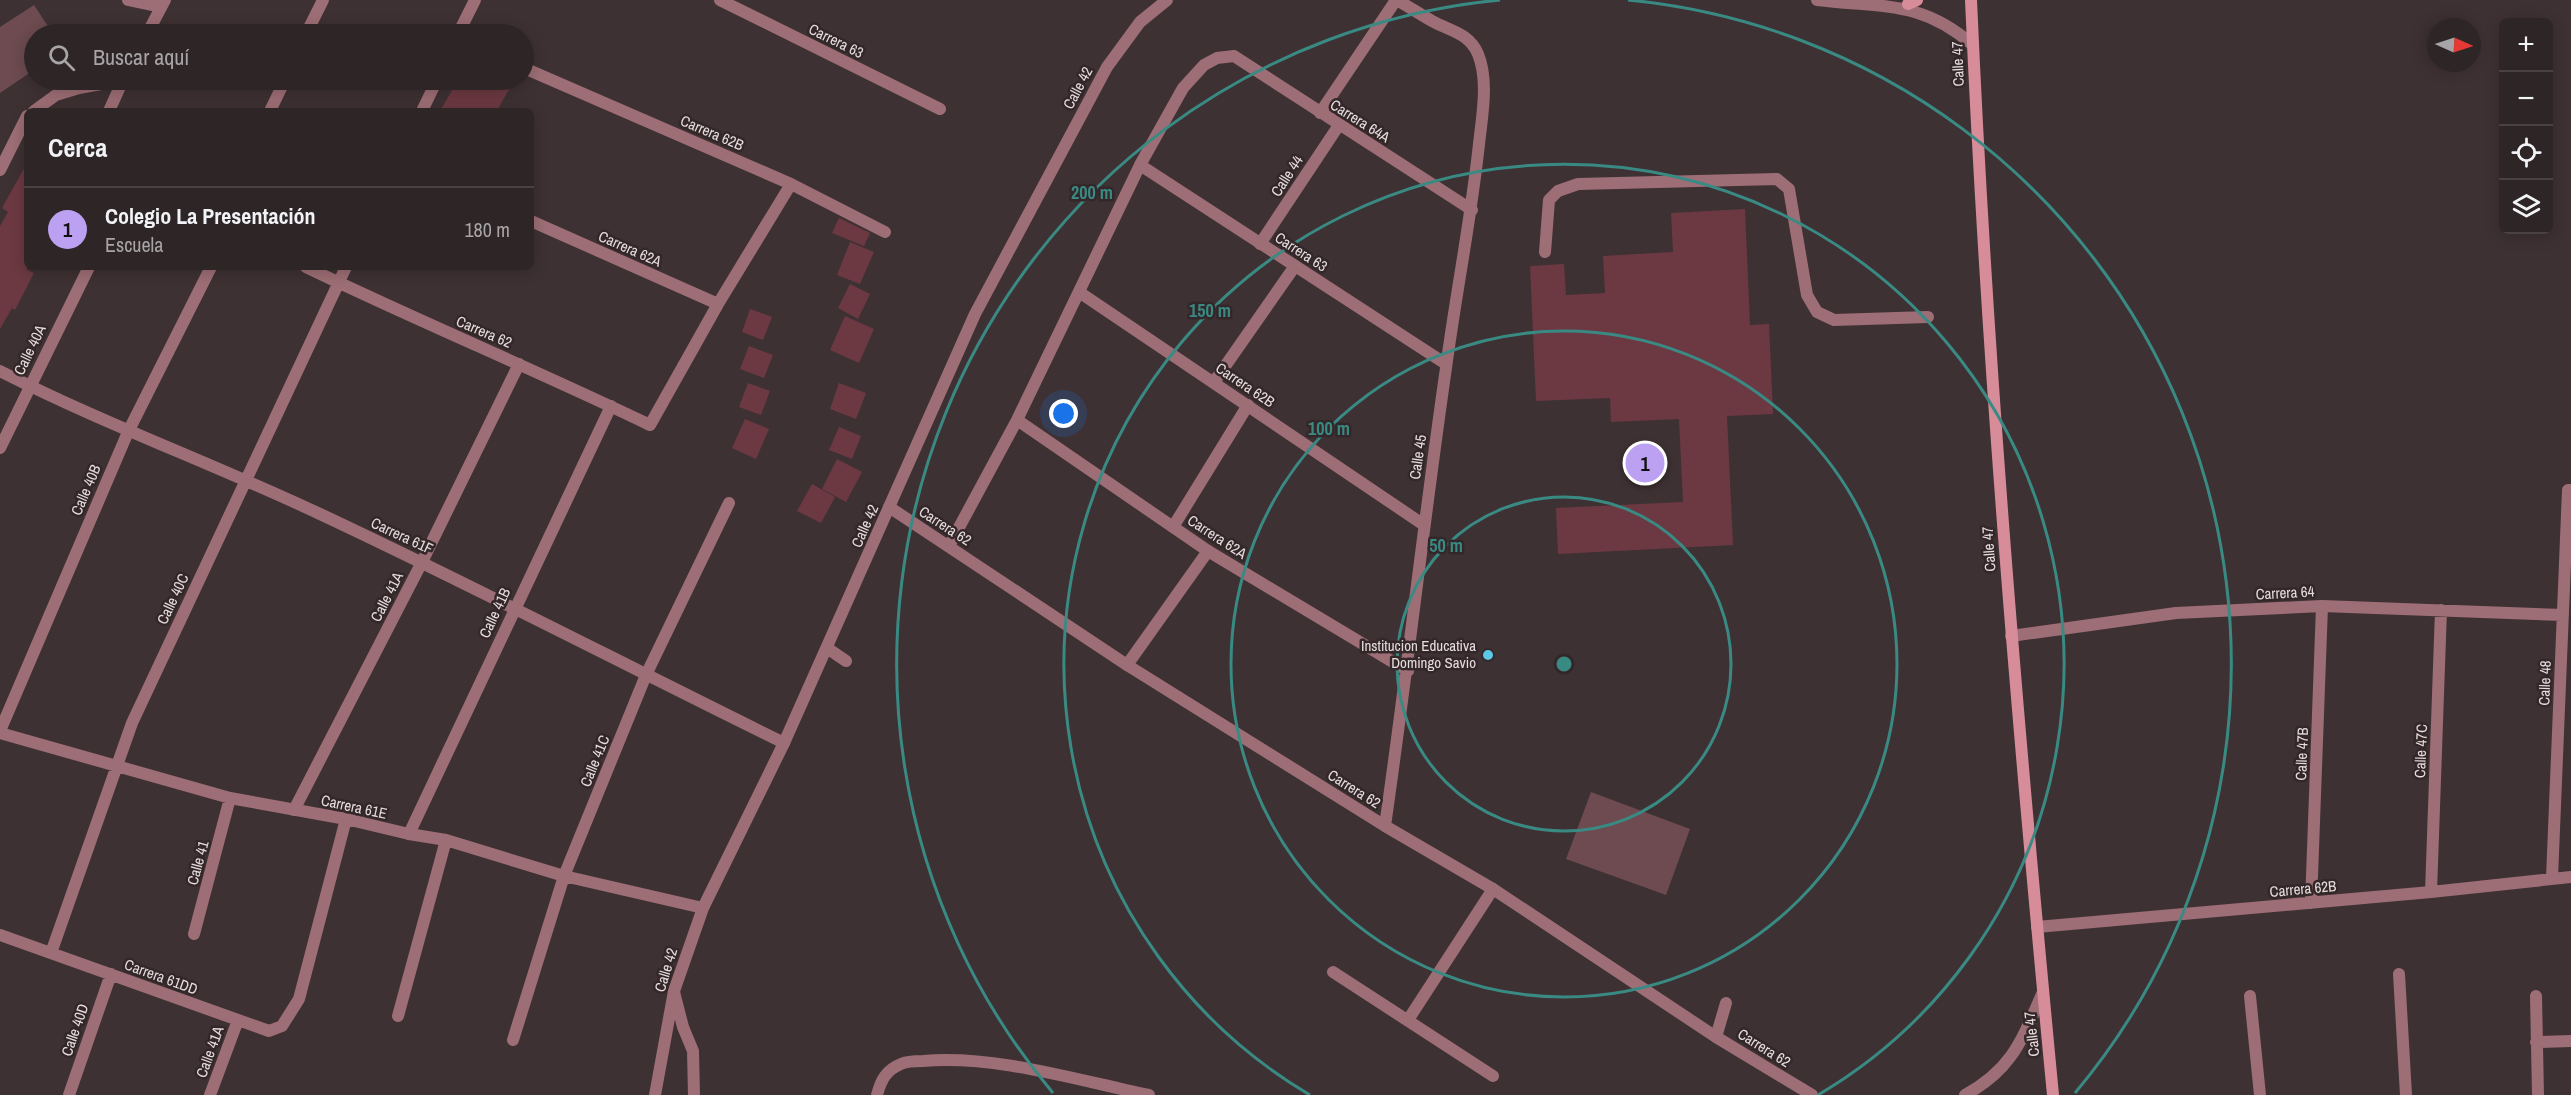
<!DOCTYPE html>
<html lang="es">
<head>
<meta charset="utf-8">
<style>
  :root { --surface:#2e2526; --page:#362d2e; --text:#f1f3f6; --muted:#a7a5a7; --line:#494243; --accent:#bca0f2 }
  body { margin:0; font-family:"Archivo Narrow",sans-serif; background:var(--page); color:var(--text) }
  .controls { position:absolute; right:18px; top:18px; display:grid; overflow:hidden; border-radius:9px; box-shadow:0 3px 15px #0003 }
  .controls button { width:54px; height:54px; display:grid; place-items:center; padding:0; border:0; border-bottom:2px solid var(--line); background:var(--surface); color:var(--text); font:30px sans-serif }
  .compass { position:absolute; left:2427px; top:18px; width:54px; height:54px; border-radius:50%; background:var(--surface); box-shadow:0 3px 15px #0003; rotate:93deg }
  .you { position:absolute; left:1064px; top:414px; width:21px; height:21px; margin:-15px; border:4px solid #fff; border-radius:50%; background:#1a73e8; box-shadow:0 0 0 9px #1a73e833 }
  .badge { display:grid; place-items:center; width:39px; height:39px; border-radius:50%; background:var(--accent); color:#111; font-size:20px; font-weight:700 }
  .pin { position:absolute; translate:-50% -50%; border:3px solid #fff; box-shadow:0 2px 6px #0006 }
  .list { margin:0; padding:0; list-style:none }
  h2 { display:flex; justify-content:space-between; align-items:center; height:78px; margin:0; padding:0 24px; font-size:26px }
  h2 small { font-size:20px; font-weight:400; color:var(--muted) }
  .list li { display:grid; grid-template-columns:39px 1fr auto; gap:18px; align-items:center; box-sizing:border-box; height:84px; padding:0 24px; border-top:2px solid var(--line) }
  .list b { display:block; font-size:22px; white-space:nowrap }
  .list p { margin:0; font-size:20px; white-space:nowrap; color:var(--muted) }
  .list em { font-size:20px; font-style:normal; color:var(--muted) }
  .icon { flex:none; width:33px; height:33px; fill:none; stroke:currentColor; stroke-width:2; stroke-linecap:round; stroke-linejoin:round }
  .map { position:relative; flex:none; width:2571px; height:1095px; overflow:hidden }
  .search { position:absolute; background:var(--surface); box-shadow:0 3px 15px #0003; left:24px; top:24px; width:510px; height:66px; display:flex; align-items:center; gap:15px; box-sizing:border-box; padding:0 21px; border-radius:33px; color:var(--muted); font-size:22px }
  .panel { position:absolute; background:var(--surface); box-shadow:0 3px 15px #0003; left:24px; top:108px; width:510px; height:162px; border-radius:9px }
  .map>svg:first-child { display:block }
  .green { fill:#6d4b50 }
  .building { fill:#6c3942 }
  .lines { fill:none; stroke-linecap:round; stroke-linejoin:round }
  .service { stroke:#9d6e75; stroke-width:12 }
  .pedestrian { stroke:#9d6e75; stroke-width:12 }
  .minor { stroke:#9d6e75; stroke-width:12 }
  .tertiary { stroke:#9d6e75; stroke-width:12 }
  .secondary { stroke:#d78d99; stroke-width:12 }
  .ring { fill:none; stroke:#3a8a84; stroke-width:3 }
  .poi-dot { fill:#5bc8e6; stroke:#342729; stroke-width:2 }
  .labels { text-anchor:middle; stroke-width:5; stroke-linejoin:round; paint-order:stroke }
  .street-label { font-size:15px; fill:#e5dcdd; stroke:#342729 }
  .poi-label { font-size:15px; fill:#e5dcdd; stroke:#342729; text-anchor:end }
  .centre { fill:#3a8a84; stroke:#342729; stroke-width:3 }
  .ring-label { font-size:18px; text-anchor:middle; font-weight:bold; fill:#3a8a84; stroke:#342729; stroke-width:5; stroke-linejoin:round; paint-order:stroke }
</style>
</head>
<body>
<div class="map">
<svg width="2571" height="1095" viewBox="0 0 2571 1095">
  <rect width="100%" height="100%" fill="#3e3133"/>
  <path class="green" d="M34 5 53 34H34V70L0 93V27Z
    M1591 792 1690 829 1666 895 1566 859Z"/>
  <path class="building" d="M458 80H514L497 111H440Z
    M27 163V270L34 273 15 310 12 308 0 329V226L8 212 2 208Z
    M1745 209 1750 325 1769 324 1773 414 1727 416 1733 545 1558 554 1556 508 1683 502 1679 419 1611 422 1610 398 1536 401 1530 266 1564 264 1566 295 1605 293 1603 256 1673 252 1671 213Z
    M839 218 870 233 864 246 832 233Z
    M850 242 874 252 860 284 837 275Z
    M850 284 870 294 858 319 838 308Z
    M750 309 772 317 763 340 742 332Z
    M845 316 874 329 859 363 830 350Z
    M749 346 773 355 764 378 740 369Z
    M748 383 770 391 761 415 739 407Z
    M839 383 866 393 856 419 830 409Z
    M745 419 769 429 756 459 732 448Z
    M839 427 861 436 852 459 829 450Z
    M837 459 862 472 846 502 822 489Z
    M812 484 835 497 821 523 797 511Z"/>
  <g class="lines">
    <path class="service" d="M128 0 161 7
      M1545 252 1549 200 1558 191 1578 184 1777 179 1789 189 1807 295 1817 312 1834 320 1928 317
      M827 648 846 661
      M1333 972 1493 1076
      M674 992 683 1027 693 1051 694 1095
      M1408 1020 1493 889
      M1716 1037 1726 1003
      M877 1095C881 1080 886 1070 901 1064 907 1061 916 1061 923 1061 997 1055 1076 1080 1149 1095"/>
    <path class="pedestrian" d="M1320 113 1396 0
      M1260 244 1339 125
      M1214 382 1295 266
      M0 448 89 267
      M1173 527 1248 405
      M1127 665 1208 551
      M0 731 128 432 211 267
      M294 810 422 562 519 364
      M409 834 611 406
      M564 876 646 675 729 503"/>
    <path class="minor" d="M720 0 940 109
      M147 34 165 0
      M306 34 323 0
      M458 34 475 0
      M524 68 791 184 885 232
      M34 111 56 95 79 88 123 80
      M109 111 123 80
      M270 111 285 80
      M422 111 437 80
      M1140 165 1446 364
      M0 170 27 116
      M531 221 718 304
      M306 267C420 322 536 370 650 425L718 304 791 184
      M1079 292 1424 525
      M0 371C104 424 214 464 320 514 476 587 629 667 784 743
      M1017 420 1208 551 1408 671
      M889 507 1127 665 1385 826 1493 889 1716 1037 1812 1095
      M949 546 1017 420 1140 165 1183 88 1204 65 1217 58 1234 56 1472 210
      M2011 636 2176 613 2322 606 2563 615
      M0 733 230 798 346 819 409 834 446 840 564 876 703 908
      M1385 826C1407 673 1424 520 1446 368 1456 293 1471 219 1479 144 1482 116 1489 81 1478 54 1469 33 1450 31 1432 21 1420 14 1409 7 1397 0
      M2552 878 2568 490H2571
      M2431 892 2441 610
      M2311 903 2322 606
      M2037 927 2431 892 2571 877
      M194 934 230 798
      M0 935 269 1031 282 1026 299 999 346 819
      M51 953 132 723 346 267
      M2399 974 2406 1095
      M2250 996 2260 1095
      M2536 996 2538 1095
      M398 1016 446 840
      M513 1040 564 876
      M2536 1042 2571 1041
      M69 1095 111 974
      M210 1095 238 1020"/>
    <path class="tertiary" d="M1817 0C1884 8 1921 0 1973 45
      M655 1095 674 991 703 908 784 743 975 314 1107 67 1140 22 1167 0
      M1965 1095C2013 1069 2022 1039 2043 992"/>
    <path class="secondary" d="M1971 0C1987 366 2018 730 2053 1095
      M1908 4 1917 0"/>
  </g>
  <g class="ring">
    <circle cx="1564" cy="664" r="167"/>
    <circle cx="1564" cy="664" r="333"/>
    <path d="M1310 1095A500 500 0 1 1 1818 1095"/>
    <path d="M1053 1093A667 667 0 0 1 1500 0M1628 0A667 667 0 0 1 2075 1093"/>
  </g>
  <circle class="poi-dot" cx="1488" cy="655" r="6"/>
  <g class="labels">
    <g class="street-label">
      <text transform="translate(836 41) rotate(26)" y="5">Carrera 63</text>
      <text transform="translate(1958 64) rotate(-92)" y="5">Calle 47</text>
      <text transform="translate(1078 88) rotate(-62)" y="5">Calle 42</text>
      <text transform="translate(1360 121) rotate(32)" y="5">Carrera 64A</text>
      <text transform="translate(712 133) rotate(23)" y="5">Carrera 62B</text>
      <text transform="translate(1287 176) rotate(-57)" y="5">Calle 44</text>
      <text transform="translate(630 249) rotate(24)" y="5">Carrera 62A</text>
      <text transform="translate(1301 252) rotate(33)" y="5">Carrera 63</text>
      <text transform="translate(484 332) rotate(23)" y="5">Carrera 62</text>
      <text transform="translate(30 350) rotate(-64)" y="5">Calle 40A</text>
      <text transform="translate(1245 385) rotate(34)" y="5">Carrera 62B</text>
      <text transform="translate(1418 457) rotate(-82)" y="5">Calle 45</text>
      <text transform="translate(86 490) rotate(-67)" y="5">Calle 40B</text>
      <text transform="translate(865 526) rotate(-66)" y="5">Calle 42</text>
      <text transform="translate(945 526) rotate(33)" y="5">Carrera 62</text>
      <text transform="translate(402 536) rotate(25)" y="5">Carrera 61F</text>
      <text transform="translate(1217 537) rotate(33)" y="5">Carrera 62A</text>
      <text transform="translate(1989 549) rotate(-94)" y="5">Calle 47</text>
      <text transform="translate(2285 593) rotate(-3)" y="5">Carrera 64</text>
      <text transform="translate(387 597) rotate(-63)" y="5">Calle 41A</text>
      <text transform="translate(173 599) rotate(-65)" y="5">Calle 40C</text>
      <text transform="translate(495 613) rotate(-65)" y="5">Calle 41B</text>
      <text transform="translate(2545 683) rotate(-88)" y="5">Calle 48</text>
      <text transform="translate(2421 751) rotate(-88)" y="5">Calle 47C</text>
      <text transform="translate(2302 754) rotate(-88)" y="5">Calle 47B</text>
      <text transform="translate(595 761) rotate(-68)" y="5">Calle 41C</text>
      <text transform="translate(1354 789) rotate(32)" y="5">Carrera 62</text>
      <text transform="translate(354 807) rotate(12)" y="5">Carrera 61E</text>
      <text transform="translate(198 863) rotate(-75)" y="5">Calle 41</text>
      <text transform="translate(2303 889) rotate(-5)" y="5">Carrera 62B</text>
      <text transform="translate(666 970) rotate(-73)" y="5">Calle 42</text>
      <text transform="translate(161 977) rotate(20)" y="5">Carrera 61DD</text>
      <text transform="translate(75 1030) rotate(-71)" y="5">Calle 40D</text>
      <text transform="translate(2032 1034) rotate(-96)" y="5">Calle 47</text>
      <text transform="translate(1764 1048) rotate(32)" y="5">Carrera 62</text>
      <text transform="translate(210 1052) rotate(-70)" y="5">Calle 41A</text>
    </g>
    <g class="poi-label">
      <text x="1476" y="651">Institucion Educativa<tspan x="1476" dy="17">Domingo Savio</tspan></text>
    </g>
  </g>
  <circle cx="1564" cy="664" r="9" class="centre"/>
  <g class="ring-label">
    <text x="1092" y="199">200 m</text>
    <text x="1210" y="317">150 m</text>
    <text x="1329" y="435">100 m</text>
    <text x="1446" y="552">50 m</text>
  </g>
</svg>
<div class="controls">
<button>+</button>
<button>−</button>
<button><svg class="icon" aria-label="locate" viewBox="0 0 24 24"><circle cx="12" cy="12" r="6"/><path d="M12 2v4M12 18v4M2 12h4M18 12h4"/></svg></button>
<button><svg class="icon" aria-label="layers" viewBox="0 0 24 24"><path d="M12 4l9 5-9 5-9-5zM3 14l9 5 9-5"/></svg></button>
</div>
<svg class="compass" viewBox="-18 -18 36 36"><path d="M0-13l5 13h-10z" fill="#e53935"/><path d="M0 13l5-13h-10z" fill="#a7a5a7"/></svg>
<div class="you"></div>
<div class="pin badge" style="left:1645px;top:463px">1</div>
<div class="search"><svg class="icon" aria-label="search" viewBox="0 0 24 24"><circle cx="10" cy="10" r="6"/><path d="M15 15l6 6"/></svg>Buscar aquí</div>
<section class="panel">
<h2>Cerca<small></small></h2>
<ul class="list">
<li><span class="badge">1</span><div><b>Colegio La Presentación</b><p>Escuela</p></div><em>180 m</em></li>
</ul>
</section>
</div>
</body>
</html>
